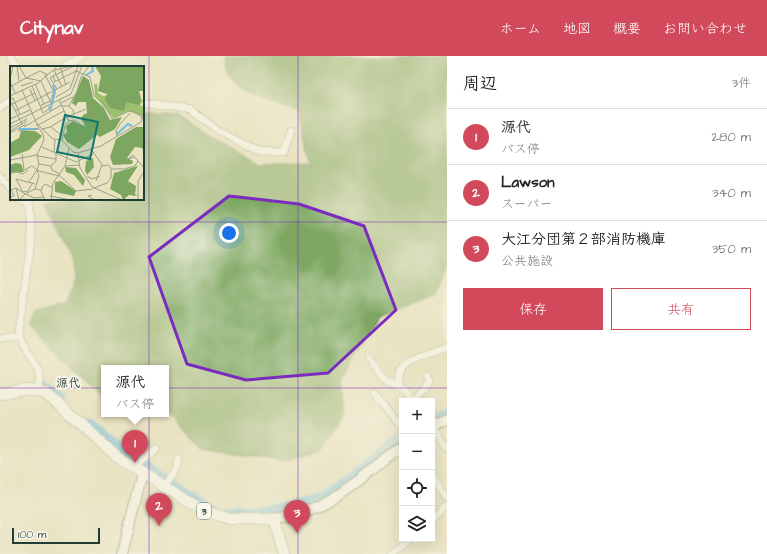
<!DOCTYPE html>
<html lang="ja">
<head>
<meta charset="utf-8">
<style>
  :root { --surface:#fff; --page:#f2f2f2; --text:#222; --muted:#767676; --line:#e0e0e0; --accent:#d1495b }
  body { margin:0; font-family:"Architects Daughter","Klee One",sans-serif; background:var(--page); color:var(--text) }
  .controls { position:absolute; right:12px; bottom:12px; display:grid; overflow:hidden; border-radius:0px; box-shadow:0 4px 16px #0002 }
  .controls button { width:36px; height:36px; display:grid; place-items:center; padding:0; border:0; border-bottom:1px solid var(--line); background:var(--surface); color:var(--text); font:20px sans-serif }
  .scale { position:absolute; left:12px; bottom:10px; width:88px; box-sizing:border-box; padding-left:4px; border:2px solid #1f3d34; border-top:0; font-size:11px; line-height:14px; white-space:nowrap; color:#1f3d34; -webkit-text-stroke:3px #fbf7ec; paint-order:stroke }
  .you { position:absolute; left:229px; top:177px; width:14px; height:14px; margin:-10px; border:3px solid #fff; border-radius:50%; background:#1a73e8; box-shadow:0 0 0 6px #1a73e833 }
  .badge { display:grid; place-items:center; width:26px; height:26px; border-radius:50%; background:var(--accent); color:#fff; font-size:13px; font-weight:700 }
  .pin { position:absolute; translate:-50% -33px; filter:drop-shadow(0 1px 2px #0008) }
  .pin::after { content:''; position:absolute; top:21px; width:14px; height:12px; background:inherit; clip-path:polygon(0 0,100% 0,50% 100%) }
  .popup { position:absolute; left:101px; top:309px; width:68px; height:52px; box-sizing:border-box; display:grid; place-content:center; border-radius:0px; background:var(--surface); filter:drop-shadow(0 1px 3px #0005); font-size:13px; white-space:nowrap; color:var(--muted) }
  .popup b { font-size:15px; color:var(--text) }
  .popup::after { content:''; position:absolute; left:50%; top:100%; margin-left:-8px; border:8px solid transparent; border-top-color:var(--surface) }
  .list { margin:0; padding:0; list-style:none }
  h2 { display:flex; justify-content:space-between; align-items:center; height:52px; margin:0; padding:0 16px; font-size:17px }
  h2 small { font-size:13px; font-weight:400; color:var(--muted) }
  .list li { display:grid; grid-template-columns:26px 1fr auto; gap:12px; align-items:center; box-sizing:border-box; height:56px; padding:0 16px; border-top:1px solid var(--line) }
  .list b { display:block; font-size:15px; white-space:nowrap }
  .list p { margin:0; font-size:13px; white-space:nowrap; color:var(--muted) }
  .list em { font-size:13px; font-style:normal; color:var(--muted) }
  .actions { display:flex; gap:8px; padding:12px 16px }
  .actions a { flex:1; padding:9px 0; border:1px solid var(--accent); border-radius:0px; text-align:center; font-size:14px; color:var(--accent) }
  .actions .main { background:var(--accent); color:#fff }
  .icon { flex:none; width:22px; height:22px; fill:none; stroke:currentColor; stroke-width:2; stroke-linecap:round; stroke-linejoin:round }
  .map { position:relative; flex:none; width:447px; height:498px; overflow:hidden }
  header { display:flex; align-items:center; gap:24px; box-sizing:border-box; height:56px; padding:0 20px; background:var(--accent); color:#fff }
  header strong { font-size:19px }
  nav { display:flex; gap:22px; margin-inline-start:auto; font-size:14px }
  main { display:flex }
  aside { flex:1; background:var(--surface) }
  .map>svg:first-child { display:block }
  .forest { fill:#7da760; stroke:#4e724a }
  .lines { fill:none; stroke-linecap:round; stroke-linejoin:round }
  .river { stroke:#6ebde8; stroke-width:11 }
  .street-casing { stroke:#84907b; stroke-width:8 }
  .secondary-casing { stroke:#84907b; stroke-width:12 }
  .primary-casing { stroke:#84907b; stroke-width:12 }
  .street { stroke:#fff; stroke-width:7 }
  .secondary { stroke:#fff; stroke-width:10 }
  .primary { stroke:#fff; stroke-width:11 }
  .marked { fill:none; stroke:#7b2cbf; stroke-width:3; stroke-linejoin:round }
  .grid { fill:none; stroke:#7b2cbf; stroke-width:1; stroke-opacity:0.55 }
  .labels { text-anchor:middle; stroke-width:3.5; stroke-linejoin:round; paint-order:stroke }
  .shield { fill:#fbf7ec; stroke:#61756b; stroke-width:1 }
  .shield-label { font-size:10px; font-weight:bold; fill:#1f3d34 }
  .neighbourhood-label { font-size:12px; font-weight:bold; fill:#1f3d34; stroke:#fbf7ec }
  .inset-river { fill:none; stroke:#6ebde8; stroke-width:2 }
  .inset-road { fill:none; stroke:#98a189; stroke-width:1 }
  .view { fill:#0f766e; fill-opacity:0.15; stroke:#0f766e; stroke-width:2 }
  .inset-edge { fill:none; stroke:#1f3d34; stroke-width:2 }
</style>
</head>
<body>
<header>
<strong>Citynav</strong>
<nav><a>ホーム</a><a>地図</a><a>概要</a><a>お問い合わせ</a></nav>
</header>
<main>
<div class="map">
<svg width="447" height="498" viewBox="0 0 447 498">
  <rect width="100%" height="100%" fill="#fbf7ec"/>
  <filter id="ink" filterUnits="userSpaceOnUse"><feTurbulence type="fractalNoise" baseFrequency=".025" numOctaves="2"/><feDisplacementMap in="SourceGraphic" scale="8" xChannelSelector="R" yChannelSelector="G"/><feConvolveMatrix kernelMatrix="1 2 1 2 8 2 1 2 1" color-interpolation-filters="sRGB"/></filter>
  <filter id="wash" filterUnits="userSpaceOnUse"><feTurbulence type="fractalNoise" baseFrequency=".012" numOctaves="4" result="noise"/><feDisplacementMap in="SourceGraphic" scale="16" xChannelSelector="R" yChannelSelector="G"/><feGaussianBlur stdDeviation="0.9" result="paint"/><feColorMatrix in="noise" values="0 0 0 0 0 0 0 0 0 0 0 0 0 0 0 0 0 1.4 0 .05"/><feComposite in="paint" operator="in"/></filter>
  <g filter="url(#wash)">
    <rect width="100%" height="100%" fill="#e9e3c2"/>
    <path class="forest" d="M224 0H447V210L436 238 377 261 342 324 345 359 323 393 281 405 203 393 166 356V312H104V343L30 269 37 257 65 249 74 225 73 205 47 143H143V57L179 60 210 80 261 107 310 106 299 55C270 47 225 38 224 0Z"/>
    <g class="lines">
      <path class="river" d="M45 329 60 343
        M432 365 447 357
        M90 369 122 397 200 445 221 455 271 454 294 451 323 442 402 384"/>
    </g>
  </g>
  <g filter="url(#ink)">
    <g class="lines">
      <defs>
        <path id="street" d="M11 0 19 11
          M65 11 82 0
          M143 46 191 54 217 74 259 96 284 97 291 74
          M0 52 11 44
          M0 121 11 133
          M20 143 29 146
          M29 143 32 178 18 277C24 302 44 305 39 335
          M0 283H19
          M369 303 387 324 403 332 412 345
          M397 328C397 306 430 298 447 291
          M375 337 402 372
          M411 344 426 330 430 324 428 321
          M433 371 447 393
          M133 412 157 392
          M433 420 447 442
          M163 431 177 413 179 403
          M432 465 447 450
          M393 498 411 483"/>
        <path id="secondary" d="M432 371 447 364
          M274 463C329 456 360 422 402 391
          M122 498 142 418"/>
        <path id="primary" d="M0 338 31 334 47 338 118 402 202 454 229 463H274L284 498"/>
      </defs>
      <use href="#street" class="street-casing"/>
      <use href="#secondary" class="secondary-casing"/>
      <use href="#primary" class="primary-casing"/>
      <use href="#street" class="street"/>
      <use href="#secondary" class="secondary"/>
      <use href="#primary" class="primary"/>
    </g>
  </g>
  <path d="M0 0H447V498H0ZM229 140 299 148 364 170 396 254 328 317 246 324 187 308 149 201Z" fill="#e9e3c2" fill-opacity=".55" fill-rule="evenodd"/>
  <path class="marked" d="M229 140 299 148 364 170 396 254 328 317 246 324 187 308 149 201Z"/>
  <path class="grid" d="M149 0V498M298 0V498M0 166H447M0 332H447"/>
  <g class="labels">
    <rect class="shield" x="197" y="447" width="14" height="16" rx="3"/>
    <g class="shield-label">
      <text x="204" y="459">3</text>
    </g>
    <g class="neighbourhood-label">
      <text x="68" y="331">源代</text>
    </g>
  </g>
  <g transform="translate(10 10)">
    <rect width="134" height="134" fill="#e9e3c2"/>
    <path d="M84 18H87L88 27 93 30 104 28 127 34 132 33 133 35 130 39 134 41 132 50 118 45 103 52 85 30Z" fill="#9cc16c"/>
    <path d="M134 0V25H129L131 32 129 39 116 36 114 45 100 42 95 33 97 28 88 25 91 10 85 0ZM73 10 79 14 83 32 94 42 100 54 112 51 105 63 90 71 87 69 69 83 57 76 53 69 57 66 56 60 63 55 76 61 71 53 73 49 77 47 76 36H68L66 40 62 37ZM126 61H134V85L132 82 125 81 117 92 123 95 122 98 103 99 100 91 106 73ZM11 65H25L32 70 19 84 0 91V77L9 72ZM83 92 84 101 77 109 75 104 76 95ZM6 97 11 98 14 106 0 107V99ZM128 100 118 115 126 120 125 128 127 130 119 129 113 134 111 129 100 123 104 107ZM55 101 66 102 75 114 73 120 64 109 56 106ZM51 115 66 125 64 130 45 126V116Z" fill="#7da760"/>
    <path class="inset-river" d="M76 9 83 5 82 0M40 45 45 26 43 19M9 63H28M107 68 118 58 122 60"/>
    <path class="inset-road" d="M7 0 9 15M9 0 16 12 30 5 38 9M47 0 44 4 52 21M50 0 56 19M35 9 43 24M43 10 40 12 47 23M0 13 3 0M0 16 5 27M44 16 66 5 80 11 84 30 94 38 102 53 119 45 125 46 134 53M45 16 43 10 64 0M25 18 34 38M11 20 23 16M22 20 33 47 39 43V40M0 21 16 12 31 15 40 35 30 40M20 23 25 35M12 24 27 58 43 73 52 74 63 86 68 87 91 80 131 56 134 43M0 30 28 17 42 5 61 0M46 31 60 23 68 0M0 34 12 58M0 34 3 32 10 48M49 34 59 55 55 60 52 74M40 37 44 25M51 37 63 31M0 39 25 27M52 40H59L63 44 64 49M59 40 67 25 71 11 79 0M5 45 60 16M57 51 76 43M0 53 20 44M59 55 64 54 73 60 75 59M0 58 61 28 72 0M26 58 33 68 34 74 27 89 29 98M28 59 54 45M14 61 51 39M41 61 52 70M0 62 17 53M32 63 40 61 57 51M0 65 17 55M8 65 28 63M0 67 16 58M107 70 106 65 110 58 120 47M32 81 66 96 83 88M81 83 93 100 98 99 102 103H114L125 100 128 95M44 86 45 74M68 87 70 102 82 121 112 134M12 88 14 104 22 100 29 105 49 110M28 90 46 93M124 91 118 93 123 89 134 102M0 94 27 89M29 98 27 104 29 110 25 123 31 124M29 98 41 100M41 100 46 95V87M41 100 42 104 50 108M55 100 69 99M0 108 5 105 13 108 18 104M49 109 66 125 83 123M77 110 82 113 90 110M86 115 92 99M19 116 27 104M22 118 18 125 13 126 6 113 25 118M84 122 97 117 101 112V103M15 128 9 134 6 122 15 128 25 123M16 128 24 132 34 131M82 129 78 130 85 134M40 130 61 134M0 131 4 130 1 124 6 122M35 134 31 125 33 120 35 118 43 122M41 134 43 117 55 100 59 82M128 134V115L134 106"/>
    <path class="view" d="M55 49 88 56 80 93 47 86Z"/>
    <rect width="134" height="134" class="inset-edge"/>
  </g>
</svg>
<div class="controls">
<button>+</button>
<button>−</button>
<button><svg class="icon" aria-label="locate" viewBox="0 0 24 24"><circle cx="12" cy="12" r="6"/><path d="M12 2v4M12 18v4M2 12h4M18 12h4"/></svg></button>
<button><svg class="icon" aria-label="layers" viewBox="0 0 24 24"><path d="M12 4l9 5-9 5-9-5zM3 14l9 5 9-5"/></svg></button>
</div>
<div class="scale">100 m</div>
<div class="you"></div>
<div class="pin badge" style="left:135px;top:407px">1</div>
<div class="popup"><b>源代</b>バス停</div>
<div class="pin badge" style="left:159px;top:470px">2</div>
<div class="pin badge" style="left:297px;top:477px">3</div>
</div>
<aside>
<h2>周辺<small>3件</small></h2>
<ul class="list">
<li><span class="badge">1</span><div><b>源代</b><p>バス停</p></div><em>280 m</em></li>
<li><span class="badge">2</span><div><b>Lawson</b><p>スーパー</p></div><em>340 m</em></li>
<li><span class="badge">3</span><div><b>大江分団第２部消防機庫</b><p>公共施設</p></div><em>350 m</em></li>
</ul>
<div class="actions"><a class="main">保存</a><a>共有</a></div>
</aside>
</main>
</body>
</html>
